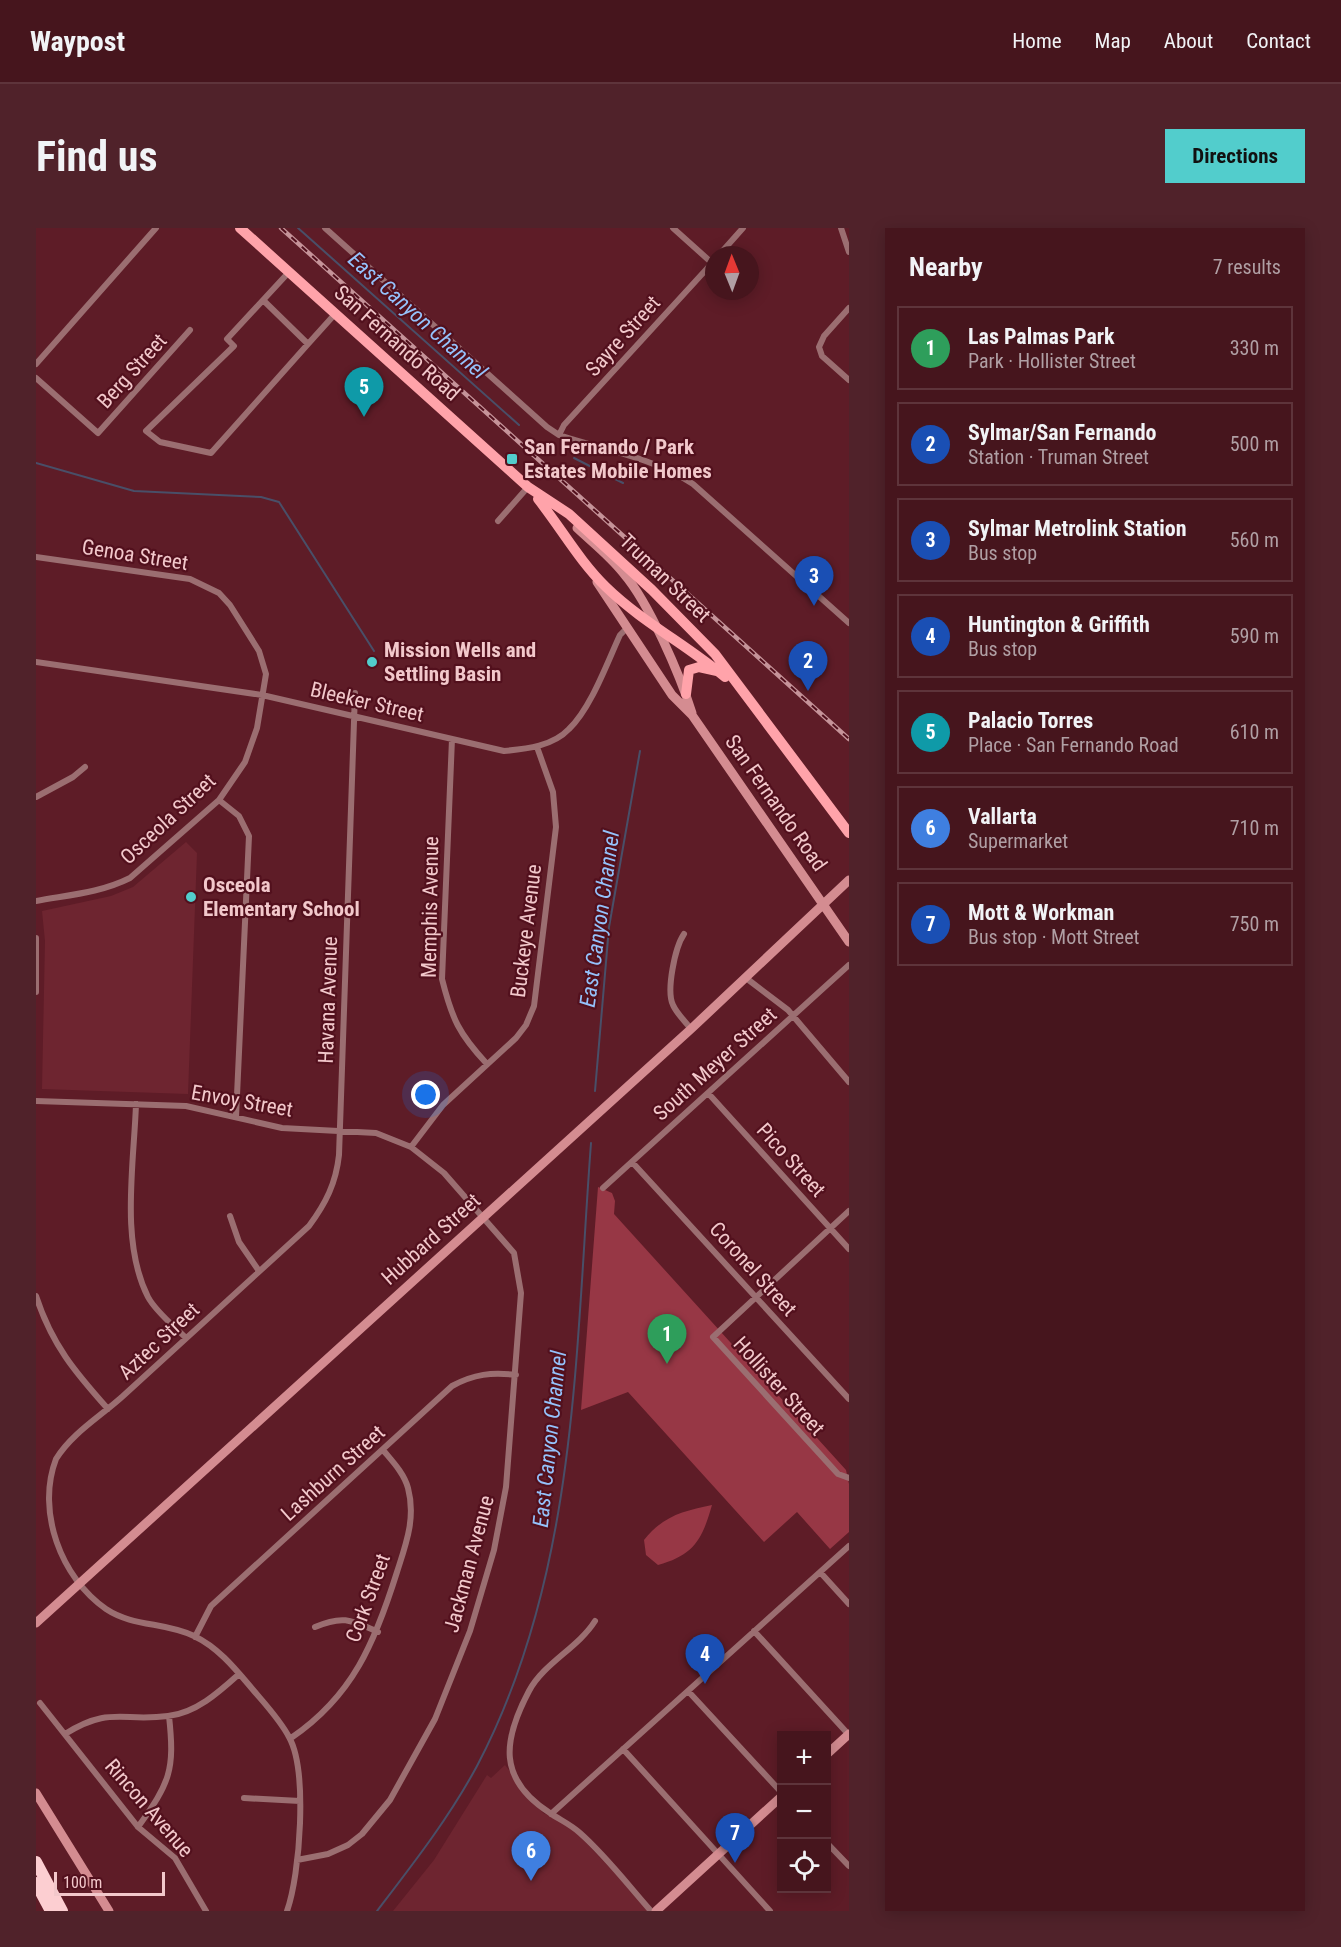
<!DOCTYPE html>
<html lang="en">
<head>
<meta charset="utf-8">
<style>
  :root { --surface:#46151d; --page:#50222a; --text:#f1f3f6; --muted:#b09fa4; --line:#5e343b; --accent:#52cdcc }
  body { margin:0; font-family:"Roboto Condensed",sans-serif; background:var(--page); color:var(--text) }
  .controls { position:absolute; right:18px; bottom:18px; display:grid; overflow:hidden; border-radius:0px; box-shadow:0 3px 15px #0003 }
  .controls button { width:54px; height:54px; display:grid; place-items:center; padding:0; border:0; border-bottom:2px solid var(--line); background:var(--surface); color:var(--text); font:30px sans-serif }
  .compass { position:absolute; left:669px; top:18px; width:54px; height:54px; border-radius:50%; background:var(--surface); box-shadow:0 3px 15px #0003; rotate:359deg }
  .scale { position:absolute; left:18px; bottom:15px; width:111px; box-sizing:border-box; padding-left:6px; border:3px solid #f2c8cb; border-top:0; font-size:16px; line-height:21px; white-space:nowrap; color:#f2c8cb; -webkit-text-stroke:4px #52101d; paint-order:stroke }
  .you { position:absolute; left:390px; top:867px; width:21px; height:21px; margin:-15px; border:4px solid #fff; border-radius:50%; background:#1a73e8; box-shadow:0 0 0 9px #1a73e833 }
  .badge { display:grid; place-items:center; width:39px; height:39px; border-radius:50%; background:var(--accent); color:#fff; font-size:20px; font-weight:700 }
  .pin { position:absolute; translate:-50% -50px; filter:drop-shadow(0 2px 3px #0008) }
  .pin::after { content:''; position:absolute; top:32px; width:21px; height:18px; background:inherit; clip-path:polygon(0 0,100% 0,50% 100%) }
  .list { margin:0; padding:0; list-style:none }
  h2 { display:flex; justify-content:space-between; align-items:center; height:78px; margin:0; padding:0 24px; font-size:26px }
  h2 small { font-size:20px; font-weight:400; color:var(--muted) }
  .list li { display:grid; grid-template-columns:39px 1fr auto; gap:18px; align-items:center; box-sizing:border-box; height:84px; margin:0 12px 12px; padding:0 12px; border:2px solid var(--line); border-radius:0px }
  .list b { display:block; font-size:22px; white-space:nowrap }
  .list p { margin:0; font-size:20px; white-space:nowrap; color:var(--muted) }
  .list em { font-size:20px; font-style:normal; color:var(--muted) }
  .icon { flex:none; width:33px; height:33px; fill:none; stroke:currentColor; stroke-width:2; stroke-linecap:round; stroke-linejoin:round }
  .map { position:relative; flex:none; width:813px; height:1683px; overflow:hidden; border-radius:0px }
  header { display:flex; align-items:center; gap:36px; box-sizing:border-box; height:84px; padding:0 30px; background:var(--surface); border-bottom:2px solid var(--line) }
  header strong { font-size:28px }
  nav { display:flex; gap:33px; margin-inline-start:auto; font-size:21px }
  .intro { display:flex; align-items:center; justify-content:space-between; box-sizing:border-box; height:144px; padding:0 36px }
  h1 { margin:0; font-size:42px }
  .button { padding:15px 27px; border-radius:0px; background:var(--accent); color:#111; font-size:21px; font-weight:700 }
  main { display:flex; gap:36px; padding:0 36px }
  aside { flex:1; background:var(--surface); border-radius:0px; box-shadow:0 3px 15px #0003 }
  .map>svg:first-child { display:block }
  .built { fill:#6e2530 }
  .green { fill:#973745 }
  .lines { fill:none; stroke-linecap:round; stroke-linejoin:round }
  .stream { stroke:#494f68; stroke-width:2 }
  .street { stroke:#9b6e71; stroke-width:6 }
  .secondary { stroke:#d48c91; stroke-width:9 }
  .primary { stroke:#ffa3aa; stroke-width:10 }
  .highway { stroke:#fcced1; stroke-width:12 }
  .rail-casing { stroke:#c59399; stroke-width:4.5 }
  .rail { stroke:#52101d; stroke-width:2; stroke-dasharray:7; stroke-linecap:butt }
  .poi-dot { fill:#52cdcc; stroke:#52101d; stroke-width:2 }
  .labels { text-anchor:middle; stroke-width:4.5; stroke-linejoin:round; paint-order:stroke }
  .street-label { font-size:21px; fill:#f2c8cb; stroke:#52101d }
  .poi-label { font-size:21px; font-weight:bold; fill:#f2c8cb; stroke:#52101d; text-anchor:start }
  .water-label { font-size:22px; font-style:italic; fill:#95c2fb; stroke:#52101d }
</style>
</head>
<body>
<header>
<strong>Waypost</strong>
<nav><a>Home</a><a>Map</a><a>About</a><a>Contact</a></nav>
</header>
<div class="intro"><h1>Find us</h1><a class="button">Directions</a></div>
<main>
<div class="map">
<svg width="813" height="1683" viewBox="0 0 813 1683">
  <rect width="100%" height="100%" fill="#5e1c27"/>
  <path class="built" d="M150 614 161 625 152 866 6 861 9 713 6 683 75 668 97 659Z
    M469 1537 507 1585 531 1595 615 1683H357L398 1632 451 1547 455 1550Z"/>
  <path class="green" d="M562 959 576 965 579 973 578 986 810 1242 813 1256V1304L794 1321 761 1284 728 1314 592 1164 545 1182Z
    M676 1277C666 1312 658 1327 622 1337L610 1327 608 1312C627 1288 647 1283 676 1277Z"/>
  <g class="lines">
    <path class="stream" d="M262 0 483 197
      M538 230 587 255
      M0 235 98 263 225 269 243 274 338 423
      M559 863 573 699 604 523
      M341 1683C377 1636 413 1590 441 1538 542 1346 539 1125 555 915"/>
    <path class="street" d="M289 0 511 199 523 207C568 222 616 229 657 256L813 395
      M637 0 676 35
      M805 0 813 24
      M683 27 707 0
      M253 44 191 111 198 118 110 203 124 214 175 225 272 116
      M227 72 272 116 299 86
      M813 80 788 108 783 119 786 128 813 152
      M0 136 120 0
      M0 150 62 205 154 102
      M523 207 528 197 678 33
      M462 293 492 259
      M0 329 154 351 183 365 194 377 223 423 230 446 221 500 209 534 183 572 94 650C64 665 32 667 0 673
      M0 434 226 467 468 523C491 521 517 518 533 501 555 480 571 435 584 407L591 400
      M416 511 406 751C416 791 423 806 451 836
      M0 569 37 549 49 539
      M183 572 203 588 213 608 200 889
      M648 706C639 719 630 763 637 777 641 786 649 793 655 801
      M0 710V764
      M710 750 752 782 813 854
      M672 865 813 1021
      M0 873 150 878 246 900 340 905 375 919 408 945 478 1025 485 1065 470 1259 458 1322 434 1403 399 1491 354 1572 326 1606 312 1617 292 1626 261 1632
      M100 876C98 936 84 1014 112 1069 120 1084 138 1098 150 1110
      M375 919 407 877 480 810 490 797 498 778 520 599 517 564 501 519
      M596 934 813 1171
      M567 960 813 737
      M813 983 677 1109 802 1246 813 1250
      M194 988 203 1014 223 1043
      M0 1068C16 1117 39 1144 72 1181
      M784 1344 813 1376
      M559 1393C542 1420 508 1435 493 1463 467 1512 461 1551 514 1585 524 1592 534 1596 544 1605 570 1628 592 1657 615 1683
      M279 1399C307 1387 315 1392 342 1404
      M718 1403 813 1507
      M159 1409 175 1378 416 1158C438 1146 456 1144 480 1147
      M652 1463 746 1565
      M4 1475 102 1599 139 1630 170 1683
      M29 1506C74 1478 86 1494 132 1488 160 1485 183 1464 203 1446
      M255 1510C317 1468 339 1414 361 1344 370 1316 380 1290 372 1260 368 1245 356 1233 347 1222
      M587 1521 734 1683
      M208 1570 264 1573
      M515 1586 813 1318
      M102 1599C134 1554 139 1543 133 1488
      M790 1614 813 1638
      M251 1683C264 1647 272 1543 253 1509 243 1490 227 1474 213 1457 197 1438 181 1419 158 1408 129 1394 97 1399 70 1381 25 1350 0 1283 20 1231 36 1205 65 1188 87 1168 149 1111 211 1054 273 998 290 975 300 955 303 927L319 465"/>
    <path class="secondary" d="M541 300C557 315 575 329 588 346 613 375 644 447 656 485
      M561 354 636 467 656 487 813 714
      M0 1395 655 801 813 652
      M790 1527 813 1506
      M0 1565 73 1683
      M620 1683 746 1568"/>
    <path class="primary" d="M204 0 492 259 533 286 616 362 679 426 813 605
      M502 271C525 300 544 334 570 359 606 394 651 417 689 449
      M650 466 653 442 663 439 681 443"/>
    <path class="highway" d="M0 1634 26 1683
      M0 1655 15 1683"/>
    <defs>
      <path id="rail" d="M245 0 813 511"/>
    </defs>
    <use href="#rail" class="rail-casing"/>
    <use href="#rail" class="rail"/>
  </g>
  <g class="poi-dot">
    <rect x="470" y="225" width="12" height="12" rx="3"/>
    <circle cx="336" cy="434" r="6"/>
    <circle cx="155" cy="669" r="6"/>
  </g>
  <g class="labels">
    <g class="street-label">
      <text transform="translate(587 108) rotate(-48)" y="7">Sayre Street</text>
      <text transform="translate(361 115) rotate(42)" y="7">San Fernando Road</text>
      <text transform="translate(96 143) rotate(-48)" y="7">Berg Street</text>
      <text transform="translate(99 327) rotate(9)" y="7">Genoa Street</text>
      <text transform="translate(629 350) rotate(44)" y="7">Truman Street</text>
      <text transform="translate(331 474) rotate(13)" y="7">Bleeker Street</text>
      <text transform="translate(740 575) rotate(55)" y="7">San Fernando Road</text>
      <text transform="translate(132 591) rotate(-43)" y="7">Osceola Street</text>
      <text transform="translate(394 679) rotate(-89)" y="7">Memphis Avenue</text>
      <text transform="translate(490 703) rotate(-83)" y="7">Buckeye Avenue</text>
      <text transform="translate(292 772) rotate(-88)" y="7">Havana Avenue</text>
      <text transform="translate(679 836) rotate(-42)" y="7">South Meyer Street</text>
      <text transform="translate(206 873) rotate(10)" y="7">Envoy Street</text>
      <text transform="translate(755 932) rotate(48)" y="7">Pico Street</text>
      <text transform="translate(395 1011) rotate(-42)" y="7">Hubbard Street</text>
      <text transform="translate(717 1041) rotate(48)" y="7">Coronel Street</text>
      <text transform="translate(123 1113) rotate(-43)" y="7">Aztec Street</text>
      <text transform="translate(743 1158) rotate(48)" y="7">Hollister Street</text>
      <text transform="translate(297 1245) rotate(-42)" y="7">Lashburn Street</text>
      <text transform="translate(433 1336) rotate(-75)" y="7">Jackman Avenue</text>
      <text transform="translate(332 1370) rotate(-70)" y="7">Cork Street</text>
      <text transform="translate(113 1580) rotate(49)" y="7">Rincon Avenue</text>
    </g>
    <g class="poi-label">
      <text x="488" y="226">San Fernando / Park<tspan x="488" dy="24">Estates Mobile Homes</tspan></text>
      <text x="348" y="429">Mission Wells and<tspan x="348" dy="24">Settling Basin</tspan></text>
      <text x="167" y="664">Osceola<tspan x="167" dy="24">Elementary School</tspan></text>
    </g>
    <g class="water-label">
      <text transform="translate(382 87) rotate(42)" y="8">East Canyon Channel</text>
      <text transform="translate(563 691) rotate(-82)" y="8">East Canyon Channel</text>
      <text transform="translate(513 1211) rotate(-84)" y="8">East Canyon Channel</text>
    </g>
  </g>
</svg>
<div class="controls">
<button>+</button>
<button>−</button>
<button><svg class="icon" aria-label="locate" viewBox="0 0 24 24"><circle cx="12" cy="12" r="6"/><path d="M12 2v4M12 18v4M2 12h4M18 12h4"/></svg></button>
</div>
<svg class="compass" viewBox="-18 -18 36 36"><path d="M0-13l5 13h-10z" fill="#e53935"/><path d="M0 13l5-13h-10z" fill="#b09fa4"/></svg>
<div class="scale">100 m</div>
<div class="you"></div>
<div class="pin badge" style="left:631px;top:1136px;background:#2e9e5b">1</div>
<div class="pin badge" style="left:772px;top:463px;background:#1a4fb4">2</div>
<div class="pin badge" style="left:778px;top:378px;background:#1a4fb4">3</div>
<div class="pin badge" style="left:669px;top:1456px;background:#1a4fb4">4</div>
<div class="pin badge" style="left:328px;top:189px;background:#0f9aa8">5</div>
<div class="pin badge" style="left:495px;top:1653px;background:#3f7fe0">6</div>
<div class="pin badge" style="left:699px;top:1635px;background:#1a4fb4">7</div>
</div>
<aside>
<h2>Nearby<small>7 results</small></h2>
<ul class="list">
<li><span class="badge" style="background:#2e9e5b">1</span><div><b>Las Palmas Park</b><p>Park · Hollister Street</p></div><em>330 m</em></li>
<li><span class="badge" style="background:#1a4fb4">2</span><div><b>Sylmar/San Fernando</b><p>Station · Truman Street</p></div><em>500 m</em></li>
<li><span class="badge" style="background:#1a4fb4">3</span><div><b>Sylmar Metrolink Station</b><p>Bus stop</p></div><em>560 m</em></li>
<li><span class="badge" style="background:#1a4fb4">4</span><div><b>Huntington &amp; Griffith</b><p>Bus stop</p></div><em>590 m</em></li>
<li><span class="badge" style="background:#0f9aa8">5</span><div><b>Palacio Torres</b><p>Place · San Fernando Road</p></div><em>610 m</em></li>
<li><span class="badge" style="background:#3f7fe0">6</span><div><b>Vallarta</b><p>Supermarket</p></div><em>710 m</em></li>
<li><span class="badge" style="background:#1a4fb4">7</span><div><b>Mott &amp; Workman</b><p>Bus stop · Mott Street</p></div><em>750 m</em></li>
</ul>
</aside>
</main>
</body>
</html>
